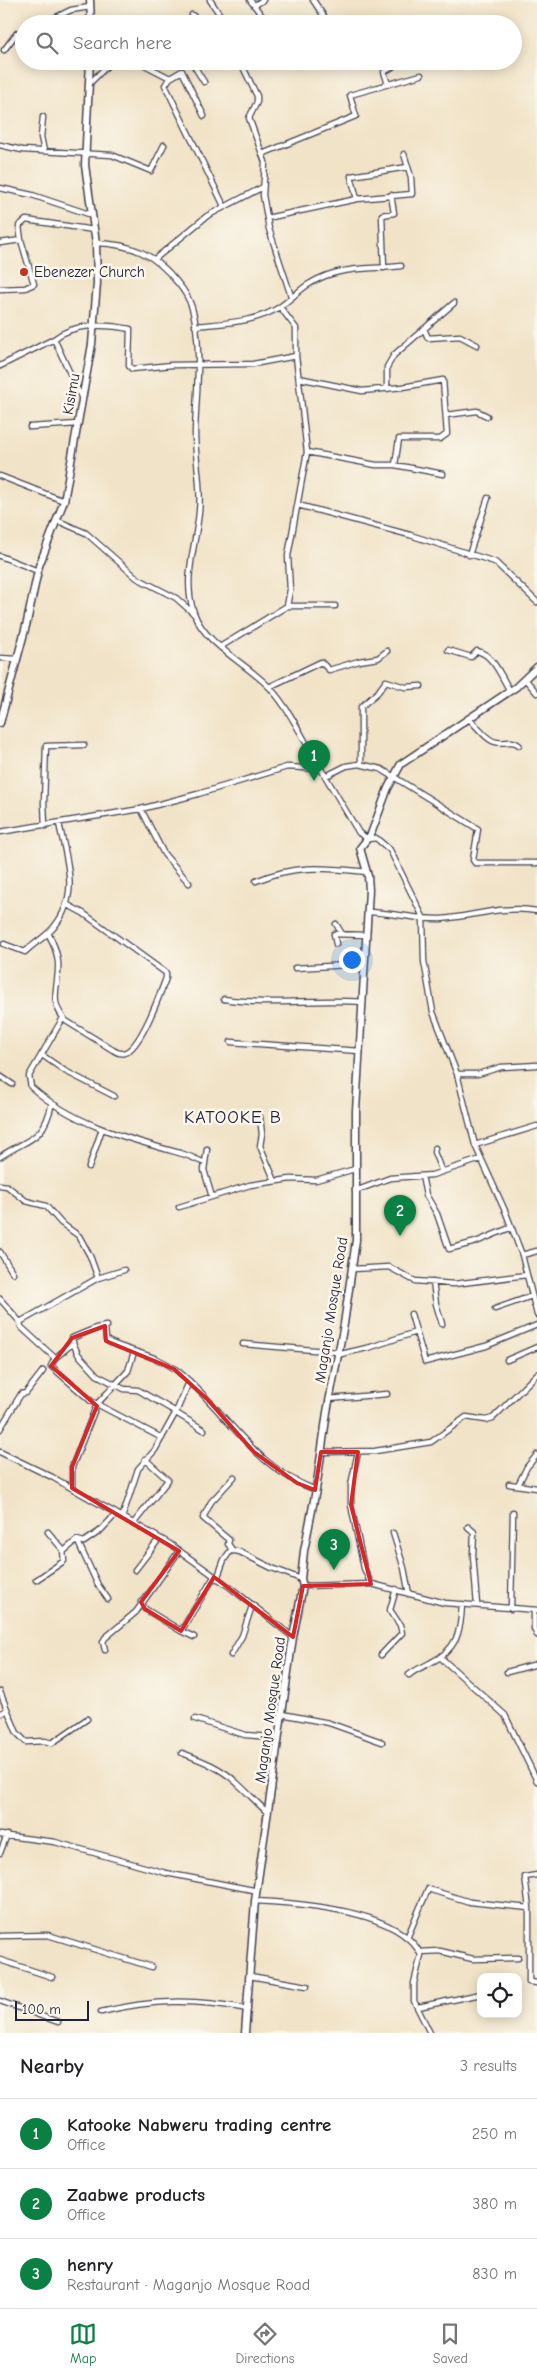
<!DOCTYPE html>
<html lang="en">
<head>
<meta charset="utf-8">
<style>
  :root { --surface:#fff; --page:#f6f6f6; --text:#202124; --muted:#757577; --line:#e0e0e0; --accent:#0b8043 }
  body { margin:0; font-family:"Comic Neue",sans-serif; background:var(--page); color:var(--text) }
  .controls { position:absolute; right:15px; bottom:15px; display:grid; overflow:hidden; border-radius:10px; box-shadow:0 2px 12px #0003 }
  .controls button { width:45px; height:45px; display:grid; place-items:center; padding:0; border:0; border-bottom:1px solid var(--line); background:var(--surface); color:var(--text); font:25px sans-serif }
  .scale { position:absolute; left:15px; bottom:12px; width:74px; box-sizing:border-box; padding-left:5px; border:2px solid #22223b; border-top:0; font-size:14px; line-height:18px; white-space:nowrap; color:#22223b; -webkit-text-stroke:4px #fbf7ec; paint-order:stroke }
  .you { position:absolute; left:351px; top:959px; width:18px; height:18px; margin:-12px; border:4px solid #fff; border-radius:50%; background:#1a73e8; box-shadow:0 0 0 8px #1a73e833 }
  .badge { display:grid; place-items:center; width:32px; height:32px; border-radius:50%; background:var(--accent); color:#fff; font-size:16px; font-weight:700 }
  .pin { position:absolute; translate:-50% -41px; filter:drop-shadow(0 1px 2px #0008) }
  .pin::after { content:''; position:absolute; top:26px; width:18px; height:15px; background:inherit; clip-path:polygon(0 0,100% 0,50% 100%) }
  .list { margin:0; padding:0; list-style:none }
  h2 { display:flex; justify-content:space-between; align-items:center; height:65px; margin:0; padding:0 20px; font-size:21px }
  h2 small { font-size:16px; font-weight:400; color:var(--muted) }
  .list li { display:grid; grid-template-columns:32px 1fr auto; gap:15px; align-items:center; box-sizing:border-box; height:70px; padding:0 20px; border-top:1px solid var(--line) }
  .list b { display:block; font-size:19px; white-space:nowrap }
  .list p { margin:0; font-size:16px; white-space:nowrap; color:var(--muted) }
  .list em { font-size:16px; font-style:normal; color:var(--muted) }
  .icon { flex:none; width:28px; height:28px; fill:none; stroke:currentColor; stroke-width:2; stroke-linecap:round; stroke-linejoin:round }
  .map { position:relative; flex:none; width:537px; height:2033px; overflow:hidden }
  .search { position:absolute; background:var(--surface); box-shadow:0 2px 12px #0003; left:15px; right:15px; top:15px; height:55px; display:flex; align-items:center; gap:12px; box-sizing:border-box; padding:0 18px; border-radius:28px; color:var(--muted); font-size:19px }
  .sheet { height:275px; background:var(--surface) }
  nav { display:flex; justify-content:space-around; align-items:center; box-sizing:border-box; height:70px; border-top:1px solid var(--line); background:var(--surface); font-size:14px; color:var(--muted) }
  nav a { display:grid; justify-items:center; gap:2px }
  nav .on { color:var(--accent) }
  .map>svg:first-child { display:block }
  .lines { fill:none; stroke-linecap:round; stroke-linejoin:round }
  .street-casing { stroke:#413f50; stroke-width:7 }
  .secondary-casing { stroke:#413f50; stroke-width:9 }
  .street { stroke:#fff; stroke-width:4.5 }
  .secondary { stroke:#fff; stroke-width:6 }
  .marked { fill:none; stroke:#d62828; stroke-width:4; stroke-linejoin:round }
  .poi-dot { fill:#c8321e; stroke:#fbf7ec; stroke-width:2 }
  .labels { text-anchor:middle; stroke-width:5; stroke-linejoin:round; paint-order:stroke }
  .poi-label { font-size:15px; fill:#22223b; stroke:#fbf7ec; text-anchor:start }
  .street-label { font-size:15px; fill:#22223b; stroke:#fbf7ec }
  .quarter-label { font-size:18px; letter-spacing:1px; fill:#22223b; stroke:#fbf7ec }
</style>
</head>
<body>
<div class="map">
<svg width="537" height="2033" viewBox="0 0 537 2033">
  <rect width="100%" height="100%" fill="#fbf7ec"/>
  <filter id="ink" filterUnits="userSpaceOnUse"><feTurbulence type="fractalNoise" baseFrequency=".02" numOctaves="2"/><feDisplacementMap in="SourceGraphic" scale="10" xChannelSelector="R" yChannelSelector="G"/><feConvolveMatrix kernelMatrix="1 2 1 2 8 2 1 2 1" color-interpolation-filters="sRGB"/></filter>
  <filter id="wash" filterUnits="userSpaceOnUse"><feTurbulence type="fractalNoise" baseFrequency=".0096" numOctaves="4" result="noise"/><feDisplacementMap in="SourceGraphic" scale="20" xChannelSelector="R" yChannelSelector="G"/><feGaussianBlur stdDeviation="1.12" result="paint"/><feColorMatrix in="noise" values="0 0 0 0 0 0 0 0 0 0 0 0 0 0 0 0 0 1.4 0 .05"/><feComposite in="paint" operator="in"/></filter>
  <g filter="url(#wash)">
    <rect width="100%" height="100%" fill="#f1e3c7"/>
  </g>
  <g filter="url(#ink)">
    <g class="lines">
      <defs>
        <path id="street" d="M210 0 226 24
          M250 0 266 21 264 24
          M313 0 327 21
          M255 5 263 0
          M192 15 203 24
          M42 24 71 10 90 7
          M4 50 17 33 24 30
          M137 61 170 78
          M191 61 204 82
          M240 61 257 96V102L249 118 265 162 263 195 269 229 291 296
          M89 84 112 61
          M388 84 384 72 394 66 392 61
          M204 116 182 71 170 78 165 85 224 206
          M43 117 41 137 44 151
          M0 145 22 150 112 155 151 171 164 145
          M262 154 356 116 350 95 421 75
          M0 188 32 195 92 215
          M357 199 351 176 408 167
          M267 218 357 199 412 194 411 177 404 154
          M0 243 21 240
          M96 243C132 244 155 254 177 282 184 290 189 298 192 308 203 347 196 393 195 433 195 460 202 485 199 512 196 546 182 579 194 613 205 645 247 663 271 689 291 711 305 743 321 769
          M156 258 207 216 263 187
          M384 268 382 215 394 213 391 195
          M0 289 25 288 34 284 21 240 19 226 26 220 94 230
          M280 307 296 328V356L307 452 288 556 290 590 287 606
          M195 326C222 323 257 323 281 306 298 294 302 285 325 276 348 267 377 269 401 266
          M424 329 428 338 460 336 477 345
          M54 339C73 323 105 324 130 329L129 366 132 369 172 365 253 364 296 356
          M0 366 54 339 82 399
          M299 378 362 391 403 387 443 380 447 434 440 439H399L395 465
          M387 389V367L394 355 454 303
          M446 415 477 411 487 416
          M30 427 78 424
          M307 452 376 465H395L443 474
          M0 476 64 501
          M298 505 410 535 495 562 537 602
          M56 520 86 533 137 578 176 598 194 614
          M469 555 488 498
          M0 556 38 571
          M220 647 287 606H335
          M448 650 471 657 477 651C493 654 502 678 510 691
          M0 658 16 659
          M525 679 537 693
          M269 687 321 662 329 670 359 661 378 658 387 651
          M469 719C476 725 487 741 496 742 506 744 511 739 519 745
          M361 764V707L378 692 386 681 405 687 421 686
          M326 776 346 766 359 764 381 769 478 829 473 860 475 863H537
          M141 809 164 854 189 883
          M45 826 44 803 46 746 84 745
          M0 832 141 809 198 794 287 767 321 769 359 833 368 839 376 838 390 850 423 917 424 961 433 1012 457 1074 475 1145 506 1213 522 1255 537 1315
          M256 881C296 864 325 868 367 872
          M367 912C391 912 417 920 441 919 474 916 504 905 537 911
          M336 924 342 934
          M48 933C53 942 57 952 58 962 60 986 47 1000 66 1021L113 1050C116 1052 120 1054 124 1053 141 1048 160 994 166 978V973L83 913 66 904
          M4 944 25 952C34 943 46 937 54 927 81 894 66 860 59 823
          M336 944 334 934 366 935
          M295 968 365 964
          M224 999C270 1006 316 998 363 1002
          M63 1018 29 1076 31 1087C74 1125 129 1139 183 1154 190 1156 197 1160 205 1163
          M231 1042 360 1051
          M42 1055 65 1071 114 1096
          M457 1074H478L501 1067 537 1065
          M0 1076 12 1084
          M260 1117 262 1134 260 1146 275 1181
          M475 1145 537 1126
          M435 1148 434 1152 442 1172
          M207 1149 204 1170 212 1197
          M0 1157C29 1137 43 1143 52 1103
          M89 1167 102 1129
          M422 1176 426 1195 437 1214 449 1249 476 1242 512 1227
          M0 1185 7 1186 26 1201 46 1206 61 1223 79 1236 90 1256 98 1278
          M355 1191 390 1178 432 1175 481 1159
          M179 1207 250 1185 291 1179 316 1180 355 1169
          M0 1252 13 1273
          M522 1255 537 1251
          M352 1269 389 1267 415 1281 454 1284 527 1275
          M433 1282 436 1304 442 1324
          M0 1299 20 1322 98 1278 124 1270
          M495 1309 532 1296
          M411 1314 425 1362 486 1346 537 1325
          M20 1322 21 1327 55 1358
          M105 1326 106 1339 109 1342C131 1352 160 1356 179 1372 228 1412 252 1467 316 1490
          M107 1326 96 1328 72 1338 73 1343 55 1358 51 1366 91 1401 162 1438
          M73 1343 78 1354 97 1375 124 1389 138 1390 176 1412
          M243 1344 338 1352
          M337 1355 371 1347 416 1332
          M507 1360 537 1347
          M329 1399 387 1394
          M176 1413 204 1430
          M0 1429 21 1394 26 1393 43 1371
          M0 1452 52 1477 170 1544 231 1588 293 1637
          M321 1452 375 1451 431 1442 466 1417 486 1420 493 1418 537 1374
          M358 1452 351 1485V1505L364 1568 371 1584
          M509 1484 537 1488
          M518 1485 527 1467 537 1455
          M72 1488V1467L97 1404 128 1371 134 1352
          M122 1518 138 1469 155 1450 176 1412 189 1382
          M133 1524 168 1480 145 1459
          M468 1527 474 1532 473 1555 477 1605
          M393 1533 404 1568 409 1594
          M77 1540 98 1585 108 1599
          M64 1551 77 1540 84 1542 100 1531 116 1514
          M233 1551 228 1544 229 1540 203 1518 211 1502 234 1477
          M135 1570 159 1539
          M217 1579 224 1560 231 1550 240 1552 272 1568 301 1579
          M36 1580 64 1561 63 1550 48 1532
          M303 1586 372 1584 445 1603 537 1610
          M141 1602 145 1609 181 1631
          M511 1609 513 1512
          M534 1610V1629L537 1635
          M194 1637 181 1631 214 1577
          M105 1650 103 1642 105 1638 136 1612 179 1551
          M231 1655 242 1636 252 1606
          M381 1655 402 1633 400 1625 390 1610 396 1589
          M440 1657 505 1715 537 1781
          M507 1672 537 1664
          M409 1675C416 1669 423 1667 430 1663 457 1650 461 1632 462 1604
          M0 1692 17 1733 26 1742 45 1741 52 1743 87 1719
          M0 1714 7 1710
          M282 1714 329 1723 382 1742
          M195 1719 245 1735 271 1737 279 1741
          M182 1753C201 1760 222 1768 237 1783 248 1793 257 1803 268 1813
          M0 1835 55 1842 166 1873 253 1890
          M0 1853 7 1835
          M537 1875 525 1877 529 1908V1982L537 1983
          M255 1901C299 1903 400 1910 421 1955L414 1983V2001L430 2033
          M0 1936 48 1935 152 1967
          M407 1938 428 1889 470 1902 529 1908
          M420 1952 440 1951 473 1959 518 1958
          M0 1960 52 1977
          M250 1976 307 1986
          M0 2001 58 2022
          M418 2007 481 1994
          M101 2012C154 1999 195 1999 248 2009"/>
        <path id="secondary" d="M90 0 91 24
          M0 723 27 622 39 566 64 501 92 344 97 283 96 243 85 165 90 61
          M245 2033 255 1901 293 1637 303 1586 301 1579 304 1551 316 1490 327 1412 344 1324 356 1240V1111L369 890 368 876 360 848 371 834 388 788 401 764 516 687 537 667"/>
      </defs>
      <use href="#street" class="street-casing"/>
      <use href="#secondary" class="secondary-casing"/>
      <use href="#street" class="street"/>
      <use href="#secondary" class="secondary"/>
    </g>
  </g>
  <path class="marked" d="M105 1326 106 1341 174 1369 207 1399 254 1452 297 1483 315 1490 321 1452H358L351 1505 371 1584 303 1586 293 1637 214 1577 181 1631 145 1609 141 1602 179 1551 72 1488V1467L97 1406 51 1366 72 1338Z"/>
  <circle class="poi-dot" cx="24" cy="272" r="5"/>
  <g class="labels">
    <g class="poi-label">
      <text x="34" y="277">Ebenezer Church</text>
    </g>
    <g class="street-label">
      <text transform="translate(71 394) rotate(-80)" y="5">Kisimu</text>
      <text transform="translate(331 1310) rotate(-81)" y="5">Maganjo Mosque Road</text>
      <text transform="translate(270 1710) rotate(-82)" y="5">Maganjo Mosque Road</text>
    </g>
    <g class="quarter-label">
      <text x="233" y="1123">KATOOKE B</text>
    </g>
  </g>
</svg>
<div class="controls">
<button><svg class="icon" aria-label="locate" viewBox="0 0 24 24"><circle cx="12" cy="12" r="6"/><path d="M12 2v4M12 18v4M2 12h4M18 12h4"/></svg></button>
</div>
<div class="scale">100 m</div>
<div class="you"></div>
<div class="pin badge" style="left:314px;top:781px">1</div>
<div class="pin badge" style="left:400px;top:1236px">2</div>
<div class="pin badge" style="left:334px;top:1570px">3</div>
<div class="search"><svg class="icon" aria-label="search" viewBox="0 0 24 24"><circle cx="10" cy="10" r="6"/><path d="M15 15l6 6"/></svg>Search here</div>
</div>
<section class="sheet">
<h2>Nearby<small>3 results</small></h2>
<ul class="list">
<li><span class="badge">1</span><div><b>Katooke Nabweru trading centre</b><p>Office</p></div><em>250 m</em></li>
<li><span class="badge">2</span><div><b>Zaabwe products</b><p>Office</p></div><em>380 m</em></li>
<li><span class="badge">3</span><div><b>henry</b><p>Restaurant · Maganjo Mosque Road</p></div><em>830 m</em></li>
</ul>
</section>
<nav>
<a class="on"><svg class="icon" aria-label="map" viewBox="0 0 24 24"><path d="M3 6l6-2 6 2 6-2v14l-6 2-6-2-6 2zM9 4v14M15 6v14"/></svg>Map</a>
<a><svg class="icon" aria-label="directions" viewBox="0 0 24 24"><path d="M12 3l9 9-9 9-9-9zM9 14v-3h6M13 9l2 2-2 2"/></svg>Directions</a>
<a><svg class="icon" aria-label="saved" viewBox="0 0 24 24"><path d="M7 4h10v16l-5-4-5 4z"/></svg>Saved</a>
</nav>
</body>
</html>
